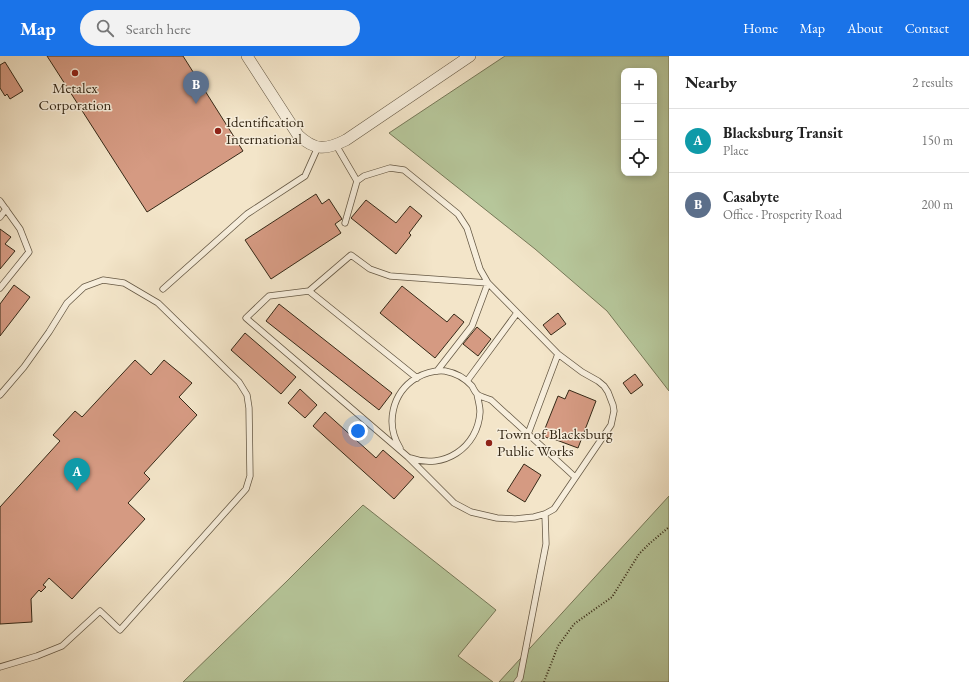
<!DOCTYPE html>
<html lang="en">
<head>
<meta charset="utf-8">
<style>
  :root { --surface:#fff; --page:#f2f2f2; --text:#222; --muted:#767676; --line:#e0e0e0; --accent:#1a73e8 }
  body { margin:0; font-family:"EB Garamond",serif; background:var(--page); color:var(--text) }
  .controls { position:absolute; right:12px; top:12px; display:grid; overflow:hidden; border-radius:8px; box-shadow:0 2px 6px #0003 }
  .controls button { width:36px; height:36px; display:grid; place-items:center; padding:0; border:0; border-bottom:1px solid var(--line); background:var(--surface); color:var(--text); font:20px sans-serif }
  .you { position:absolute; left:358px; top:375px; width:14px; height:14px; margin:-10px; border:3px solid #fff; border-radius:50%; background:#1a73e8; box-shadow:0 0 0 6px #1a73e833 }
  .badge { display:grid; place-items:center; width:26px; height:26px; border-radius:50%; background:var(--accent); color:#fff; font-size:13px; font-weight:700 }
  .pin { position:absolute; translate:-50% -33px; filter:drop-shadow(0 1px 2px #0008) }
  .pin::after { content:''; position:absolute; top:21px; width:14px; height:12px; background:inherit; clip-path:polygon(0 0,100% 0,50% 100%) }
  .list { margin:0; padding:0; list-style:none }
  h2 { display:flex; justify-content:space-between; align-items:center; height:52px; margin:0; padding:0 16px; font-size:17px }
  h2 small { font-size:13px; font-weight:400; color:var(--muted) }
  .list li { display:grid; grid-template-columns:26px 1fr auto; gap:12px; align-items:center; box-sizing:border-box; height:64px; padding:0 16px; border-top:1px solid var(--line) }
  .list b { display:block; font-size:15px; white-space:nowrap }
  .list p { margin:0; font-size:13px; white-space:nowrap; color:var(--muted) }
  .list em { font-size:13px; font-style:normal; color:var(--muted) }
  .icon { flex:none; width:22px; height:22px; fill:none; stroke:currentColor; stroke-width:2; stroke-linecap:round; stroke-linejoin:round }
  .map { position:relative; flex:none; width:669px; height:626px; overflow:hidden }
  header { display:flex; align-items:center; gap:24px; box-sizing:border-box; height:56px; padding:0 20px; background:var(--accent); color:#fff }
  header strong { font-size:19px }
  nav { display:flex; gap:22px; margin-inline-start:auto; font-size:14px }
  .search { width:280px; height:36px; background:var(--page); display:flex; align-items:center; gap:10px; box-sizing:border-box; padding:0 14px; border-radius:22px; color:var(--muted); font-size:15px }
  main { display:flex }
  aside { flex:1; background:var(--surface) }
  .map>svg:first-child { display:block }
  .green { fill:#b6c69a; stroke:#767858; fill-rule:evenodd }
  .building { fill:#d59a82; stroke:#362917 }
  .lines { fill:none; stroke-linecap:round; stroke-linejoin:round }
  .lane-casing { stroke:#655844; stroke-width:7 }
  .street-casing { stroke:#655844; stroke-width:12 }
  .path { stroke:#362917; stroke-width:2; stroke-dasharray:1 2; stroke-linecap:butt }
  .lane { stroke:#f7eedc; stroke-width:5.5 }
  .street { stroke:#f7eedc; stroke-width:11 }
  .poi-dot { fill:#8f2418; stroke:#f7eedc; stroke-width:1.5 }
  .labels { text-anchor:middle; stroke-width:3; stroke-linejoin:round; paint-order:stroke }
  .poi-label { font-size:15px; fill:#362917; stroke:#f7eedc; text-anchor:start }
</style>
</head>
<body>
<header>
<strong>Map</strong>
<div class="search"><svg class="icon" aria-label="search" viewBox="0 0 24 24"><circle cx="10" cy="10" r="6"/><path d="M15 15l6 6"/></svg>Search here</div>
<nav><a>Home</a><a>Map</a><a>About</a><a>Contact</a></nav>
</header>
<main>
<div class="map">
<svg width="669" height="626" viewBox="0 0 669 626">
  <rect width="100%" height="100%" fill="#f3e5c9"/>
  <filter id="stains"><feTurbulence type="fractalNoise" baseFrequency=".005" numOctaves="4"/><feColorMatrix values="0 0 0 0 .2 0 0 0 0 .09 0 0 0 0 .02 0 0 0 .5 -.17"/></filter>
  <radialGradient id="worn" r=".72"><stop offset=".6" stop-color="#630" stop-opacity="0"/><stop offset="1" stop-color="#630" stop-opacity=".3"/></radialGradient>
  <path class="green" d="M505 0H669V335L607 255 535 193 389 77ZM624 15H654V117H624Z
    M669 440V626H499Z
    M363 449 496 554 458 600 493 626H183L287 525Z"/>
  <path class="building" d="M47 0H183L243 95 147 156Z
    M5 6 23 35 10 43 7 38 5 40 0 32V9Z
    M316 138 322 148 329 143 342 163 335 168 341 177 271 223 245 184Z
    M366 144 396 167 410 150 422 160 409 177 411 179 396 198 351 162Z
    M0 173 11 181 5 188 15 195 0 213Z
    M14 229 30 241 0 280V248Z
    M402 230 447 266 454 258 464 266 435 302 380 257Z
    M279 248 392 337 379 354 266 265Z
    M558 257 566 268 551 279 543 269Z
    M477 271 491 283 478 300 463 288Z
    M245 277 296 321 281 338 231 294Z
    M135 304 151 319 164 304 192 327 179 341 197 359 144 417 150 423 128 447 145 463 72 543 49 522 43 529 46 531 41 536 39 534 31 543 32 566 0 568V451L60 385 53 379 75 355 82 361Z
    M635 318 643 329 631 338 623 327Z
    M300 333 317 349 305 362 288 347Z
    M569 334 596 345 578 392 551 382V383L542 380 558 340 565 343Z
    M325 356 376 402 383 394 414 421 394 443 313 370Z
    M524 408 541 419 525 446 507 435Z"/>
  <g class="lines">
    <defs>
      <path id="lane" d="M336 89 357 125
        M0 145 20 173 29 196 0 232
        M0 161 6 153
        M345 167 357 125 364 120 390 112 404 114 458 158 467 172 480 213 488 227 558 298 582 316 598 325 604 330 608 336 613 349 614 355 611 369 554 453 545 458 534 461 515 463 497 462 471 456 454 447 408 401 246 262 269 240 309 235 351 199 370 213 390 220 488 227 472 270 437 315
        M163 233 247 158 305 120 318 91
        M309 235 417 322
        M467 325 517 257
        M0 339 24 311 49 276 67 247 84 231 103 224 124 227 158 247 239 326 247 339 249 352 250 420 246 433 120 574 100 555 62 590 37 600 0 611
        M528 378 558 298
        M400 392C385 368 392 337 416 322 425 317 435 314 445 315 456 317 465 322 472 330 473 332 475 336 477 338 480 341 487 342 491 344L575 421
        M411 402C443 414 478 392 480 356 480 350 478 344 477 338
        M517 626 520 622 546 488 545 458"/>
      <path id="street" d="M247 0 298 79C315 95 326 94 346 84L470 0"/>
    </defs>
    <use href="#lane" class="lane-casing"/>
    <use href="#street" class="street-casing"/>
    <path class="path" d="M544 626 558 590 574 568 612 541 639 498 649 488 669 471"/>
    <use href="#lane" class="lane"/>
    <use href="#street" class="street"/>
  </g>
  <g class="poi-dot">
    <circle cx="75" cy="17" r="4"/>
    <circle cx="218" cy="75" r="4"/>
    <circle cx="489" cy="387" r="4"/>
  </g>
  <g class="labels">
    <g class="poi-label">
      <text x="75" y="37" text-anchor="middle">Metalex<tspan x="75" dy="17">Corporation</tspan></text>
      <text x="226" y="71">Identification<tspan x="226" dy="17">International</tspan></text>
      <text x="497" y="383">Town of Blacksburg<tspan x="497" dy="17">Public Works</tspan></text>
    </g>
  </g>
  <rect width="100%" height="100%" filter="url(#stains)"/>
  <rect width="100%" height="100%" fill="url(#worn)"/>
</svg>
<div class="controls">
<button>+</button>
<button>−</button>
<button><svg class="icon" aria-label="locate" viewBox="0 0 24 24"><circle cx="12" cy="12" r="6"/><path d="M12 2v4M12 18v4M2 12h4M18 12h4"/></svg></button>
</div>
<div class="you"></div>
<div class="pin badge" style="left:77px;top:435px;background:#0f9aa8">A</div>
<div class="pin badge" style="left:196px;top:48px;background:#5c6f8a">B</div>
</div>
<aside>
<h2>Nearby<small>2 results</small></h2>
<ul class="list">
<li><span class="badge" style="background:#0f9aa8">A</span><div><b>Blacksburg Transit</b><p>Place</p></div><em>150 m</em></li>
<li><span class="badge" style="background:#5c6f8a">B</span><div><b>Casabyte</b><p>Office · Prosperity Road</p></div><em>200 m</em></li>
</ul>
</aside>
</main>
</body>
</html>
